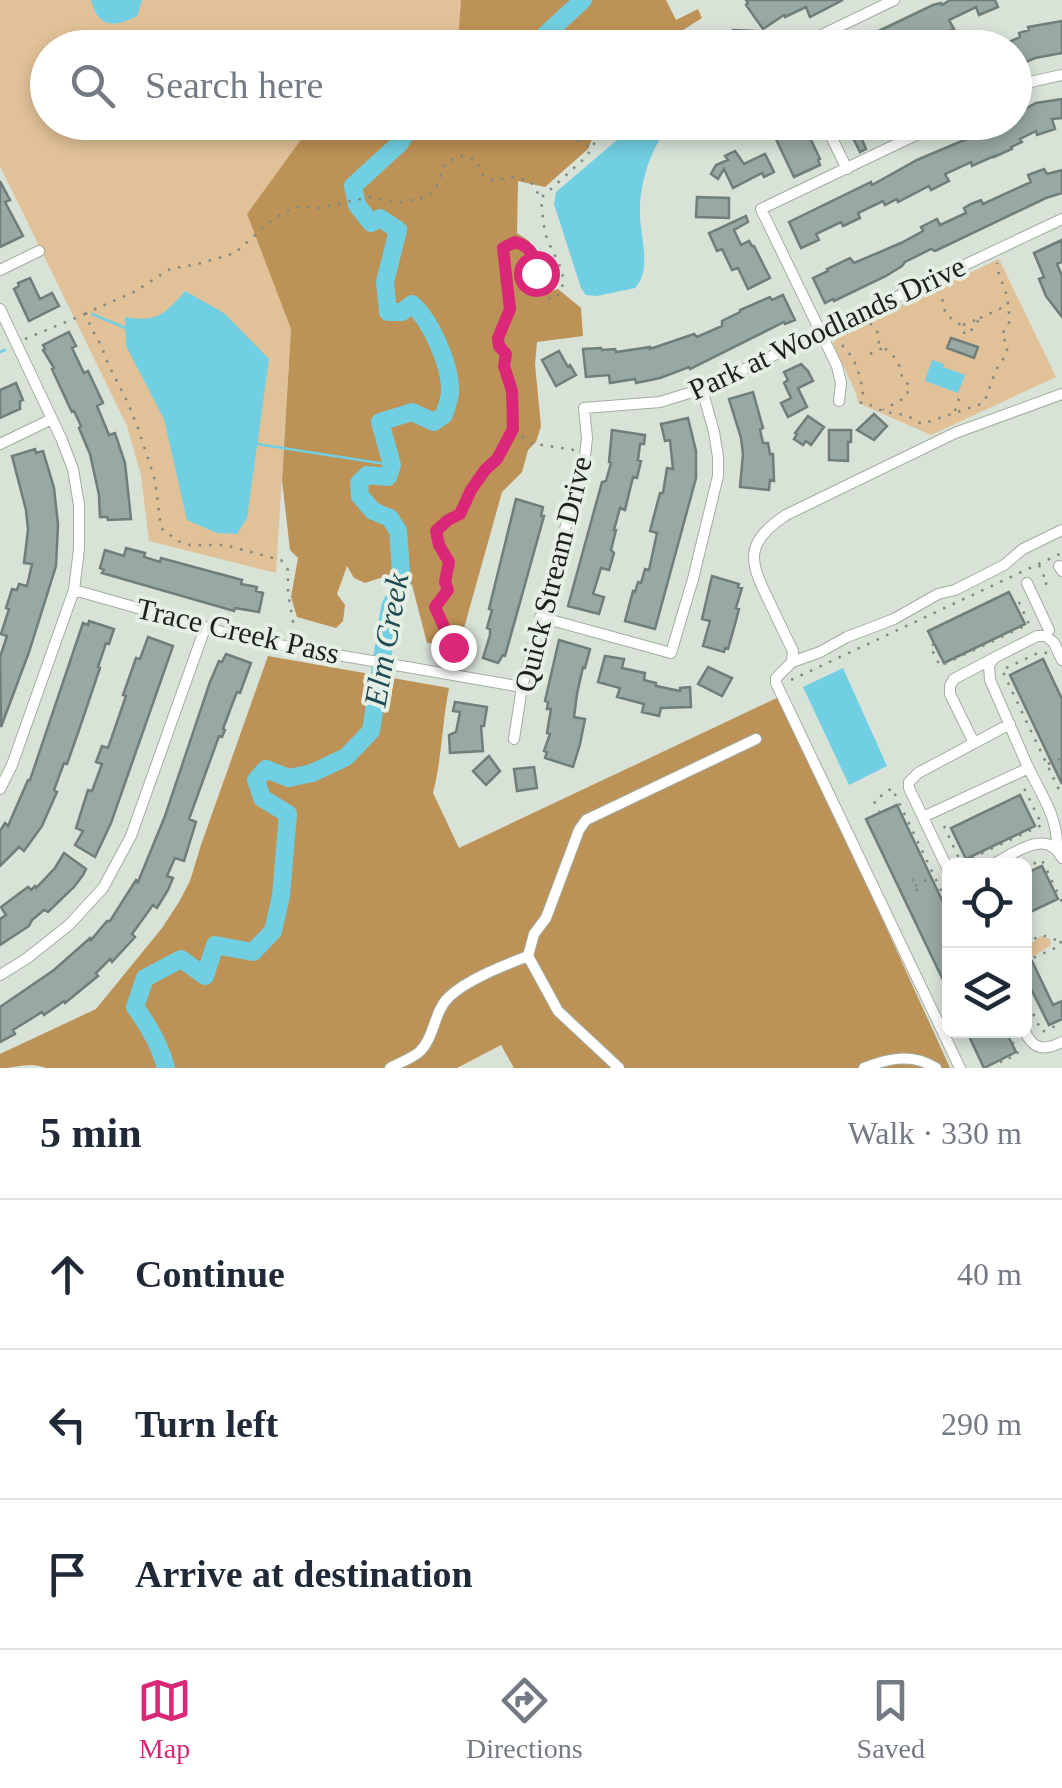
<!DOCTYPE html>
<html lang="en">
<head>
<meta charset="utf-8">
<style>
  :root { --surface:#fff; --page:#f2f2f3; --text:#1f2937; --muted:#747a83; --line:#e0e1e3; --accent:#db2777 }
  body { margin:0; font-family:"Times New Roman",serif; background:var(--page); color:var(--text) }
  .controls { position:absolute; right:30px; bottom:30px; display:grid; overflow:hidden; border-radius:15px; box-shadow:0 5px 15px #0003 }
  .controls button { width:90px; height:90px; display:grid; place-items:center; padding:0; border:0; border-bottom:2px solid var(--line); background:var(--surface); color:var(--text); font:50px sans-serif }
  .stop { position:absolute; width:30px; height:30px; margin:-22px; border:8px solid #db2777; border-radius:50%; background:#fff }
  .stop.end { background:#db2777; border-color:#fff; box-shadow:0 2px 10px #0008 }
  .list { margin:0; padding:0; list-style:none }
  h2 { display:flex; justify-content:space-between; align-items:center; height:130px; margin:0; padding:0 40px; font-size:42px }
  h2 small { font-size:32px; font-weight:400; color:var(--muted) }
  .list li { display:grid; grid-template-columns:65px 1fr auto; gap:30px; align-items:center; box-sizing:border-box; height:150px; padding:0 40px; border-top:2px solid var(--line) }
  .list b { display:block; font-size:38px; white-space:nowrap }
  .list em { font-size:32px; font-style:normal; color:var(--muted) }
  .icon { flex:none; width:55px; height:55px; fill:none; stroke:currentColor; stroke-width:2; stroke-linecap:round; stroke-linejoin:round }
  .map { position:relative; flex:none; width:1062px; height:1068px; overflow:hidden }
  .search { position:absolute; background:var(--surface); box-shadow:0 5px 15px #0003; left:30px; right:30px; top:30px; height:110px; display:flex; align-items:center; gap:25px; box-sizing:border-box; padding:0 35px; border-radius:55px; color:var(--muted); font-size:38px }
  .sheet { height:580px; background:var(--surface) }
  nav { display:flex; justify-content:space-around; align-items:center; box-sizing:border-box; height:140px; border-top:2px solid var(--line); background:var(--surface); font-size:28px; color:var(--muted) }
  nav a { display:grid; justify-items:center; gap:5px }
  nav .on { color:var(--accent) }
  .map>svg:first-child { display:block }
  .green { fill:#e1c198 }
  .forest { fill:#bd9256 }
  .water { fill:#70cfe2 }
  .lines { fill:none; stroke-linecap:round; stroke-linejoin:round }
  .stream { stroke:#70cfe2; stroke-width:2.5 }
  .river { stroke:#70cfe2; stroke-width:18 }
  .building { fill:#98a8a3; stroke:#6f7e7a; stroke-width:2.5 }
  .minor-casing { stroke:#a3ada2; stroke-width:12 }
  .path { stroke:#818880; stroke-width:2.5; stroke-dasharray:2.5 8; stroke-linecap:butt }
  .minor { stroke:#fff; stroke-width:10 }
  .route { stroke:#db2777; stroke-width:12 }
  .labels { text-anchor:middle; stroke-width:8; stroke-linejoin:round; paint-order:stroke }
  .street-label { font-size:30px; fill:#1d211d; stroke:#e5efe4 }
  .water-label { font-size:32px; font-style:italic; fill:#204b54; stroke:#e5efe4 }
</style>
</head>
<body>
<div class="map">
<svg width="1062" height="1068" viewBox="0 0 1062 1068">
  <rect width="100%" height="100%" fill="#d8e2d7"/>
  <path class="green" d="M0 0H461L458 41 445 47 48 48V122L313 123 247 214 291 329 276 573 149 541 141 475 127 426 0 166Z
    M999 259 1056 377 931 435 858 403 856 393 833 344 837 336Z
    M1041 936 1050 939 1051 945 1029 959 1026 956 1025 958V941L1033 942Z"/>
  <path class="forest" d="M461 0H666L676 20 698 9 702 18 672 37 662 47H445L458 41Z
    M313 123 589 122 594 134 588 149 545 187 518 181 517 233 529 241 548 292 558 289 581 308 583 336 537 342 535 364 541 426 536 442 528 450 522 472 502 492 459 646 427 643 412 585 406 580 380 578 365 583 354 578 347 566 337 594 345 605 343 621 336 628 297 617 291 597 298 558 290 550 282 480 291 329 247 214Z
    M268 656 449 688C442 723 442 758 433 793L459 848 781 696 950 1068H514L501 1045 457 1068H46C30 1061 17 1068 0 1068V1054L96 1009 162 928 179 902 190 881 201 845Z"/>
  <path class="water" d="M91 0H142L137 16C114 28 98 28 91 0Z
    M637 123H673C652 142 640 182 640 210 639 234 653 269 635 288L597 296 586 295 581 288 554 204 556 192Z
    M185 291 224 313 269 359 247 518 237 534 217 533 187 520 164 419 126 346 125 317C157 323 165 314 185 291Z
    M932 360 944 364 943 367 965 375 958 393 925 381Z
    M843 668 887 766 849 785 803 687Z"/>
  <g class="lines">
    <path class="stream" d="M92 314 128 329
      M0 352 5 350
      M257 444 392 465"/>
    <path class="river" d="M531 48 583 0
      M166 1068C160 1045 149 1026 135 1007L145 978 181 959 205 976 215 945 253 952 273 931 281 896 288 814 262 798 256 780 266 769 289 778 312 773 346 757 371 731 390 607 402 584 398 531 390 518 373 511 360 496 359 483 367 475 388 477 392 465 380 422 412 412 434 422 444 415C446 408 450 399 450 392 451 366 431 321 412 304L402 312H388L385 282 398 230 380 218 371 223 357 205 353 186 400 143 412 122"/>
  </g>
  <path class="building" d="M746 0H843L810 17 806 7 785 17 784 15 763 29 746 5 748 3Z
    M950 0H995L998 7 979 15 976 7 949 20 954 29 923 43 924 45 920 48H843L933 5 941 3 942 5Z
    M1062 21V53L1035 58 1014 67V48H996L1020 37 1019 33 1029 30 1028 27Z
    M733 30 755 31 753 48H723L724 34H733Z
    M1062 99V118L1052 119 1055 129 1037 135 1036 131 1020 139 1022 142 1011 147 1012 149 994 157V156L972 166 971 162 945 174 949 181 931 190 929 186 898 202 897 199 885 205 883 201 858 213 860 218 843 226 841 222 816 234 819 240 801 248 789 222 871 182 872 185 917 160 969 138 968 136 977 131 997 122H1014V115L1036 103Z
    M773 122H800L801 126 804 125 820 159 818 160 820 165 794 177 775 137 779 135Z
    M845 122H898L861 137 866 149 860 152Z
    M735 151 744 164 765 154 774 172 764 177 762 173 733 188 724 169 718 179 711 174 716 165 728 160 725 156Z
    M1044 169 1047 174 1062 170V193L1046 198 935 251 931 249 905 262 902 266 886 276 834 301 833 299 825 303 813 278 828 271 827 269 850 258 854 263 901 243 923 231 921 227 937 219 940 225 966 213 964 208 971 204 981 200 983 204 1031 182 1028 175Z
    M0 181 10 200 5 202 23 236 0 247Z
    M697 197 729 198V218L696 217Z
    M746 216 748 222 734 230 741 245 749 241 752 246H754L770 278 748 289 738 268 732 270 722 249 717 251 709 233Z
    M1062 240V262L1057 264 1062 276V317L1046 296 1039 279 1044 277 1034 253Z
    M30 278 40 299 52 293 59 306 29 321 14 289 19 286 18 283Z
    M783 295 795 320 785 324 784 322 690 369 689 367 660 378 636 383 635 379 610 383 609 375 586 377 583 349 601 348 602 350 615 349 616 352 650 347V349L694 334 697 337 722 326V321L740 312V310L770 297 772 300Z
    M69 332 76 346 72 348 84 373 88 371 103 403 97 406 109 435 115 433 125 463 131 519 108 520 107 517H100L99 495 90 454 79 428 81 426 74 411 72 412 69 406 52 369 54 368 43 350 45 349 43 345Z
    M951 338 978 347 974 358 947 348Z
    M559 351 568 367 570 365 576 375 556 386 542 360Z
    M801 364 808 371 813 381 798 388 807 407 788 417 781 403 791 398 784 383 788 380 784 372Z
    M16 383 23 400 20 401V409L0 418V390Z
    M753 392 763 428 760 429 763 443H768L770 454H773L774 481 770 480 769 490 740 487 743 454 741 438 729 399Z
    M874 414 887 426 874 440 857 430Z
    M808 416 824 427 811 445 806 441 803 445 794 439 797 434 795 433Z
    M688 418 696 451V478L655 629 625 621 633 591 635 592 638 582 641 583 645 569 649 570 657 533 650 531 660 493H663L667 468 673 469 670 440 665 441 661 424Z
    M612 430 645 435 644 444H640L638 460 641 461 637 478 633 477 625 510 620 508 614 530H616L611 550 614 553 609 570 601 568 593 594 604 597 599 614 568 606 602 482 606 481 611 463 609 462Z
    M829 430H851V442H848V461L829 460Z
    M35 449 36 453 43 451 54 488 58 524 56 566 29 652 1 727 0 657 7 636 1 634 9 609 6 608 12 589 17 590 19 584 27 586 32 564 24 563 28 530 26 510 12 456Z
    M516 499 543 507 541 516H544L505 656 503 655 498 663 483 658 490 635V629L487 628 492 610 489 609Z
    M126 548 145 553 144 557 160 562 161 558 242 580 241 584 257 587 256 591 263 593 259 612 235 608 234 611 102 573 104 570 100 568 105 550 124 556Z
    M712 576 739 584 738 587 742 588 736 608 739 609 734 628 728 649 725 648 724 652 703 646 710 621 702 619Z
    M1009 592 1025 624 944 663 928 631Z
    M89 621 114 629 109 644 106 643 98 667 100 668 79 730 67 764 64 763 54 790 57 792 42 826 24 851 19 847 0 866V831L5 823 8 826 28 780H30L83 623 88 625Z
    M148 637 173 646 111 823 95 857 75 845 83 831 76 828 88 790 92 791 102 764 96 762 102 746 108 748 126 696 123 695 136 658 140 659Z
    M559 640 590 649 585 668 583 667 577 694 574 717 585 719 580 744 573 767 545 758 547 752 544 751 550 734 547 733 551 709H547L548 702 545 701Z
    M226 654 251 663 240 693 237 692 233 702 223 729 225 730 222 737 219 736 189 819 196 822 184 861 175 858 167 876 173 878 168 890 157 908 153 905 132 934 135 937 112 962 110 959 96 973 98 976 65 1003 64 1001 44 1015 42 1012 13 1030 15 1034 0 1042V1007L54 970 90 938 91 940 107 921H110L136 880 138 882 165 816 210 682 219 661 222 662Z
    M605 656 624 659 622 668 645 673 644 680 656 683V686L680 691V688L690 687 691 707 661 708 659 716 642 712 644 704 617 697 620 688 598 682Z
    M1043 659 1062 699V784L1010 675Z
    M708 667 732 678 722 696 698 684Z
    M455 702 487 707 484 726H481L483 751 450 753 449 735 456 732 460 712 453 711Z
    M489 756 500 771 486 785 473 771Z
    M534 767 537 788 517 791 514 769Z
    M1020 795 1035 826 966 859 951 828Z
    M897 805 950 917V979L944 982 866 819Z
    M64 853 86 869 83 875 74 887 48 912 44 910 32 920 29 926 0 945V919L6 915 1 907 28 887 31 890 35 886 36 888 55 868Z
    M1042 866 1058 899 1024 915V874Z
    M1032 961 1053 1005 1062 1001V1019L1049 1025 1024 975V964Z
    M966 1030H1005L1016 1052 984 1068Z"/>
  <g class="lines">
    <defs>
      <path id="minor" d="M795 48 894 0
        M1014 89 1034 81 1062 75
        M824 122 847 169
        M0 270 39 251
        M0 309 61 438 73 469 79 505V549L74 590 12 765 0 789
        M839 401 841 383 837 366 761 209 943 122
        M0 444 52 419
        M1059 566 1062 571
        M1027 583 1049 630
        M74 590 251 640 522 687
        M540 617 671 653 693 579 718 476V457L714 432 702 389
        M792 662 820 652 847 637 894 619 938 594 955 590 1004 565 1023 549 1062 530
        M514 739 522 687 585 456 587 438 584 408 660 402 702 389 1062 219
        M974 743 950 694V686L954 679 992 659
        M923 817 1029 768
        M1057 848C1058 817 1041 794 1028 767 1015 738 1003 709 990 680L989 665 994 658 1037 636H1046L1054 643 1062 660
        M990 866C1012 855 1047 826 1062 858
        M950 874 909 788V782L918 773 1010 724
        M528 956 534 934 546 918 579 830 586 820 756 739
        M0 975 26 959 69 925 103 888 131 836 205 628
        M1024 1030C1033 1050 1044 1051 1062 1042
        M390 1068C399 1063 410 1059 418 1053 435 1039 433 1012 449 997 466 980 505 965 528 956L558 1011 619 1068
        M864 1068C889 1058 912 1053 936 1068
        M960 1068 776 683V678L792 662 793 651C785 635 777 618 769 601 749 561 744 543 786 515L955 433 1062 394"/>
    </defs>
    <use href="#minor" class="minor-casing"/>
    <path class="path" d="M577 122 573 129V136L584 145 592 147
      M937 290 944 303 945 314 962 326 966 338 963 341
      M980 318 1008 305C1007 287 997 277 997 263
      M870 323 877 330 879 344C894 355 900 360 902 379L910 386 906 397 883 410
      M963 325 980 318 967 336
      M25 339 85 314
      M842 345C858 361 861 378 864 401
      M870 354 889 345
      M860 403 864 402 885 412 906 415 922 424 981 404 985 400 996 370 1007 353V343L1001 336 1010 321 1008 305
      M955 411 959 398
      M574 450 530 443 513 429 512 391 504 367 505 354 499 346 497 338 509 309 503 249 515 242C539 251 537 274 544 296L553 300C577 279 551 256 545 232 543 221 542 209 541 198L587 156 602 130 613 122
      M1039 565 1047 583
      M1045 584 1050 582
      M292 633 293 622 288 593V570L281 560 225 545H190L178 541 161 528 155 480 138 428 128 403 109 366 101 345 91 328 86 313 134 292 170 269 198 264 235 253 273 219 293 208 301 206 318 208 370 197 398 203 426 197 435 190 446 162 462 156 476 160 483 175 494 181 511 177 530 181 541 198
      M934 644 930 646 940 666 1029 624 1017 598
      M1047 653 1040 652 1002 670 1062 796
      M448 661 453 644 435 607 448 590 445 582 449 562 439 545 436 531 448 520 460 514 471 490 485 471 497 459 512 430
      M791 680 1062 553
      M1048 764 1062 758
      M880 813 874 801 892 788 950 909
      M944 826 961 863 1042 825 1023 786 1027 784
      M1024 868 1042 860 1062 902
      M912 879 918 893
      M915 886 932 877
      M1024 939 1032 940 1042 935 1059 941
      M1024 962 1060 946 1062 935
      M1024 995 1042 1032 1062 1023
      M1001 1060V1062L1018 1054 1007 1030"/>
    <use href="#minor" class="minor"/>
  </g>
  <g class="lines">
    <path class="route" d="M453 647 435 607 448 590 445 582 449 562 439 545 436 531 448 520 460 514 471 490 485 470 497 459 513 429 512 391 504 366 506 354 499 346 498 338 510 309 503 248 515 242C532 247 536 257 536 273"/>
  </g>
  <g class="labels">
    <g class="street-label">
      <text transform="translate(827 328) rotate(-25)" y="10">Park at Woodlands Drive</text>
      <text transform="translate(553 574) rotate(-76)" y="10">Quick Stream Drive</text>
      <text transform="translate(238 631) rotate(13)" y="10">Trace Creek Pass</text>
    </g>
    <g class="water-label">
      <text transform="translate(386 640) rotate(-80)" y="11">Elm Creek</text>
    </g>
  </g>
</svg>
<div class="controls">
<button><svg class="icon" aria-label="locate" viewBox="0 0 24 24"><circle cx="12" cy="12" r="6"/><path d="M12 2v4M12 18v4M2 12h4M18 12h4"/></svg></button>
<button><svg class="icon" aria-label="layers" viewBox="0 0 24 24"><path d="M12 4l9 5-9 5-9-5zM3 14l9 5 9-5"/></svg></button>
</div>
<div class="stop" style="left:536px;top:273px"></div>
<div class="stop end" style="left:453px;top:647px"></div>
<div class="search"><svg class="icon" aria-label="search" viewBox="0 0 24 24"><circle cx="10" cy="10" r="6"/><path d="M15 15l6 6"/></svg>Search here</div>
</div>
<section class="sheet">
<h2>5 min<small>Walk · 330 m</small></h2>
<ul class="list">
<li><svg class="icon" aria-label="ahead" viewBox="0 0 24 24"><path d="M12 20V5M6 11l6-6 6 6"/></svg><div><b>Continue</b></div><em>40 m</em></li>
<li><svg class="icon" aria-label="left" viewBox="0 0 24 24"><path d="M17 20v-9H6M10 6l-5 5 5 5"/></svg><div><b>Turn left</b></div><em>290 m</em></li>
<li><svg class="icon" aria-label="arrive" viewBox="0 0 24 24"><path d="M6 21V4h12l-3 4 3 4H6"/></svg><div><b>Arrive at destination</b></div></li>
</ul>
</section>
<nav>
<a class="on"><svg class="icon" aria-label="map" viewBox="0 0 24 24"><path d="M3 6l6-2 6 2 6-2v14l-6 2-6-2-6 2zM9 4v14M15 6v14"/></svg>Map</a>
<a><svg class="icon" aria-label="directions" viewBox="0 0 24 24"><path d="M12 3l9 9-9 9-9-9zM9 14v-3h6M13 9l2 2-2 2"/></svg>Directions</a>
<a><svg class="icon" aria-label="saved" viewBox="0 0 24 24"><path d="M7 4h10v16l-5-4-5 4z"/></svg>Saved</a>
</nav>
</body>
</html>
